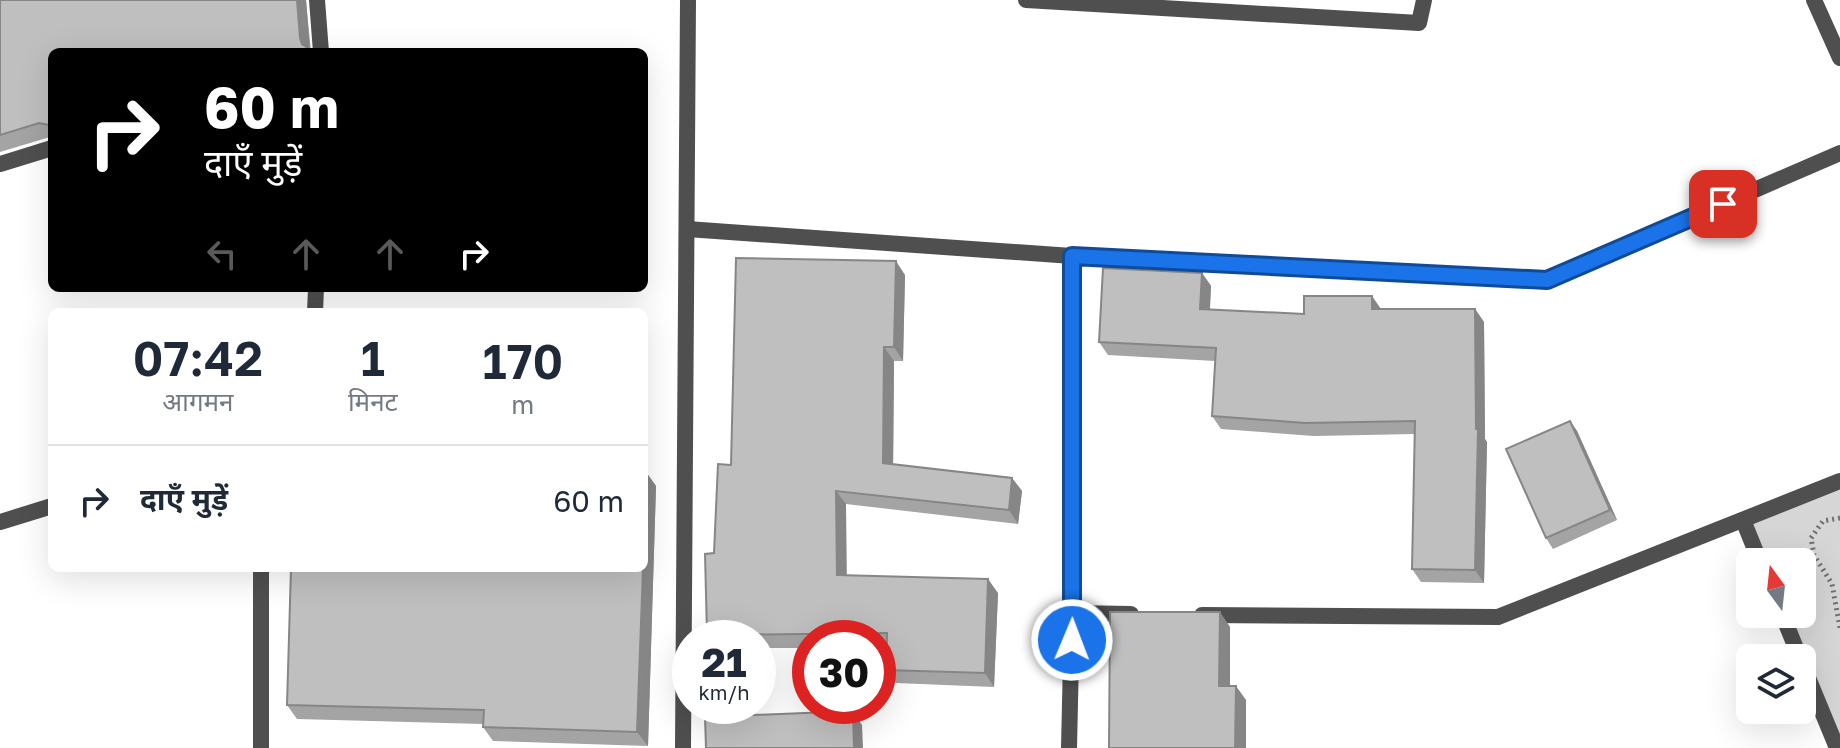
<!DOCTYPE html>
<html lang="hi">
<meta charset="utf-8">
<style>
:root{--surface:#fff;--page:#f6f6f7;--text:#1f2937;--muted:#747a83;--line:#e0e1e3}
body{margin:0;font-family:"Golos Text","Noto Sans Devanagari",sans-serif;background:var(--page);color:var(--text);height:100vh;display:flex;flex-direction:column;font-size:30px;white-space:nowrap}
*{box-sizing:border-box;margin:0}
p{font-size:26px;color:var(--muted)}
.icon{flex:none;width:44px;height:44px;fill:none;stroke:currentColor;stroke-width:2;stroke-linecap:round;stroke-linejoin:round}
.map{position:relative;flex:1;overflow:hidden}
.details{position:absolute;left:48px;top:308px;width:600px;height:264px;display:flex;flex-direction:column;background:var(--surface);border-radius:12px;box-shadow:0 8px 32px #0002}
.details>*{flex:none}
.guide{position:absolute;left:48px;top:48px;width:600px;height:244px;border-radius:12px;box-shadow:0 8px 32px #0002;background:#000;color:#fff;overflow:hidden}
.needle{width:52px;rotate:345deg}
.tools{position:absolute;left:1736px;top:548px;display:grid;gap:16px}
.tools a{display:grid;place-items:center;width:80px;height:80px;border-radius:12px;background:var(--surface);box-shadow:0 8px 32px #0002;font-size:40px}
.speed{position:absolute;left:672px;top:620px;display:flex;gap:16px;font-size:40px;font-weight:700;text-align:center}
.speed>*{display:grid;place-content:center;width:104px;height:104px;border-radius:50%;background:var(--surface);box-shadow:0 8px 32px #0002;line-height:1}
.speed small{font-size:20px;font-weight:400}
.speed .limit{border:12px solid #d22;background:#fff;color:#111}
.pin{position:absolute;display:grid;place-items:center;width:68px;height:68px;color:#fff;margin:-34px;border-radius:16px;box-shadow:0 4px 12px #0006}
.me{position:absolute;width:88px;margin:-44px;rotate:1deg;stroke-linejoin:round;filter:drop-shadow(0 0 6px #0008)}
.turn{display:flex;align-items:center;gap:28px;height:168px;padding:0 24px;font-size:36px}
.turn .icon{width:104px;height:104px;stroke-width:2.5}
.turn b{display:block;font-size:56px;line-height:68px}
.lanes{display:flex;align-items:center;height:76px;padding:0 24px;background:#0003;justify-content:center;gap:40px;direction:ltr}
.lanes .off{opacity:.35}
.eta{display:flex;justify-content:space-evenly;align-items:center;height:136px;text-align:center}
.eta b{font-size:48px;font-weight:600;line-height:56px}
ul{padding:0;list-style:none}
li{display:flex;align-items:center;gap:24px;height:112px;padding:0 24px;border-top:2px solid var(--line)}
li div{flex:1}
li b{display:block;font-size:30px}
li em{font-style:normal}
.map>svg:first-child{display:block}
.green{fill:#d6d6d6}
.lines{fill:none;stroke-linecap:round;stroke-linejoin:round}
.path{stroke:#717171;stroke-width:5;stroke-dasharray:2 4;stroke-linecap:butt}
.minor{stroke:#4f4f4f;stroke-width:16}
.wall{fill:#a4a4a4}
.shaded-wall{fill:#868686}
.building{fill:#bfbfbf;stroke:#868686;stroke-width:2}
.route-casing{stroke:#114b97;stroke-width:20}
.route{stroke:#1a73e8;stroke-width:14}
</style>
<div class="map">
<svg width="1840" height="748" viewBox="0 0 1840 748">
<rect width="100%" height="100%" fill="#fff"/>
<polygon class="green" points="1840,481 1840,748 1782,614 1802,614 1802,562 1760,562 1743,520"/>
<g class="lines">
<polyline class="path" points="1840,518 1823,521 1811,538 1814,555 1832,584 1840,628"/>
<g class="minor">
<polyline points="317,0 321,52"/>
<polyline points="1026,0 1419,23 1424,0"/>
<polyline points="1814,0 1840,58"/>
<polyline points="0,164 52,148"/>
<polyline points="687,229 1072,256 1547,280 1840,153"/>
<polyline points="315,312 316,288"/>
<polyline points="1743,520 1760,562"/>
<polyline points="0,522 52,506"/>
<polyline points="1072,613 1131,614"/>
<polyline points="1782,614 1800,658"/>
<polyline points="1202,615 1498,617 1840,481"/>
<polyline points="1802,663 1837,748"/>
<polyline points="261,748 261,568"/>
<polyline points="683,748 688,0"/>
<polyline points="1069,748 1072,613 1072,256"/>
</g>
</g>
<g class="wall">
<polygon points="0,0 306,0 311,52 52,52 52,138 50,137 0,152"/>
<polygon points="1202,273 1211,286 1210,310 1304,314 1381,309 1475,309 1484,322 1485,439 1487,442 1484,583 1421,582 1412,569 1415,434 1314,436 1221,429 1212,416 1215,361 1108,355 1099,342"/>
<polygon points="905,275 903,361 894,361 893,464 1012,478 1022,491 1018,524 846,504 846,575 998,593 994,687 896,683 886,670 887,647 878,647 878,638 810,638 810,648 758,648 758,638 708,638 707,635 714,553 731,465"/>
<polygon points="1570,421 1577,431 1617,520 1553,549 1546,538"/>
<polygon points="646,472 656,486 648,746 493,741 483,727 483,724 297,719 287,705 644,568"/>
</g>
<g class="shaded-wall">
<polygon points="297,0 306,0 310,51 302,44 300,38"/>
<polygon points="896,261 905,275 903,361 894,347"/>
<polygon points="1202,273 1211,286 1209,322 1200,309"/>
<polygon points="1372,296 1381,309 1381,322 1372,309"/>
<polygon points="1475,309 1484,322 1485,439 1487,442 1484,583 1475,570"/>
<polygon points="884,347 894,361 893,477 883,463"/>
<polygon points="1570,421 1577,431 1617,520 1610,510"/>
<polygon points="646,472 656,486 648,746 637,732 643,568 644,568"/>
<polygon points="1012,478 1022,491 1018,524 1009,510"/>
<polygon points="836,491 846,504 847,588 837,575"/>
<polygon points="988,579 998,593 994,687 985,673"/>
<polygon points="1220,612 1230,627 1230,700 1219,686"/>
<polygon points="1236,686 1246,700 1246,748 1235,748"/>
<polygon points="853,711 862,725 863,748 854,748"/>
</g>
<g class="building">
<polygon points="0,0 297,0 300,38 302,44 308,48 295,52 52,52 52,130 49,125 39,123 0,135"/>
<polygon points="736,258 896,261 894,347 884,347 883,463 1012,478 1009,510 836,491 837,575 988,579 985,673 886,670 887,633 707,635 705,554 714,553 718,464 731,465"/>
<polygon points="1103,268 1202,273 1200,309 1304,314 1304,296 1372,296 1372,309 1475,309 1476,429 1478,429 1475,570 1412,569 1415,421 1305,423 1212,416 1216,348 1099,342"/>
<polygon points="1570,421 1610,510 1546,538 1506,449"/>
<polygon points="644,472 646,472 644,523"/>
<polygon points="291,568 643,568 637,732 483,727 484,710 287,705"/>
<polygon points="1110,612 1220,612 1219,686 1236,686 1235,748 1109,748"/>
<polygon points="853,711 854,748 706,748 705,717"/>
</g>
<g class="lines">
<defs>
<polyline id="route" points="1072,640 1072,256 1547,280 1723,204"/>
</defs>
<use href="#route" class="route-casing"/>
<use href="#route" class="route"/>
</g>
</svg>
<div class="tools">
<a><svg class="needle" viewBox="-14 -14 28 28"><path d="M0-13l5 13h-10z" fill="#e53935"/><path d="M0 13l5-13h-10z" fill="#747a83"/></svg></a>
<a><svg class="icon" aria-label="layers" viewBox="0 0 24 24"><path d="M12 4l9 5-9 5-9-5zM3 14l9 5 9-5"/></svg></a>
</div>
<div class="speed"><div>21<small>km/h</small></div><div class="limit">30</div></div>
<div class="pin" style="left:1723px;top:204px;background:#d93025"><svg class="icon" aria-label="arrive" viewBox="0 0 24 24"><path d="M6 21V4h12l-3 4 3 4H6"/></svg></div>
<svg class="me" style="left:1072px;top:640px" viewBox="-20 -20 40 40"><circle r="17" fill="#1a73e8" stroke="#fff" stroke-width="3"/><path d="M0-11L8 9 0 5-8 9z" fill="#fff"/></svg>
<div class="guide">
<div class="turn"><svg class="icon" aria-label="right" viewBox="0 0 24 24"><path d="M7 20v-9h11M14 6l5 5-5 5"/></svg><div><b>60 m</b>दाएँ मुड़ें</div></div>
<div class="lanes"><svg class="icon off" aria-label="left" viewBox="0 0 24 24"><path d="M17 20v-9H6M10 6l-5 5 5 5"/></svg><svg class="icon off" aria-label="ahead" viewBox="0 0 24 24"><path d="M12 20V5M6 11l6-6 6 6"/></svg><svg class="icon off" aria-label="ahead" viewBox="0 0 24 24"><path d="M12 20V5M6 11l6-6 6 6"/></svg><svg class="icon" aria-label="right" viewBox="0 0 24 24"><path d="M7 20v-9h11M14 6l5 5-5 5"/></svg></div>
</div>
<section class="details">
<div class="eta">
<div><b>07:42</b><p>आगमन</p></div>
<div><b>1</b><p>मिनट</p></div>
<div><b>170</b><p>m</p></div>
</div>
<ul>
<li><svg class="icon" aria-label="right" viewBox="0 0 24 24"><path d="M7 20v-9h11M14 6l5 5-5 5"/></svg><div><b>दाएँ मुड़ें</b></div><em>60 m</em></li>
</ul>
</section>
</div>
